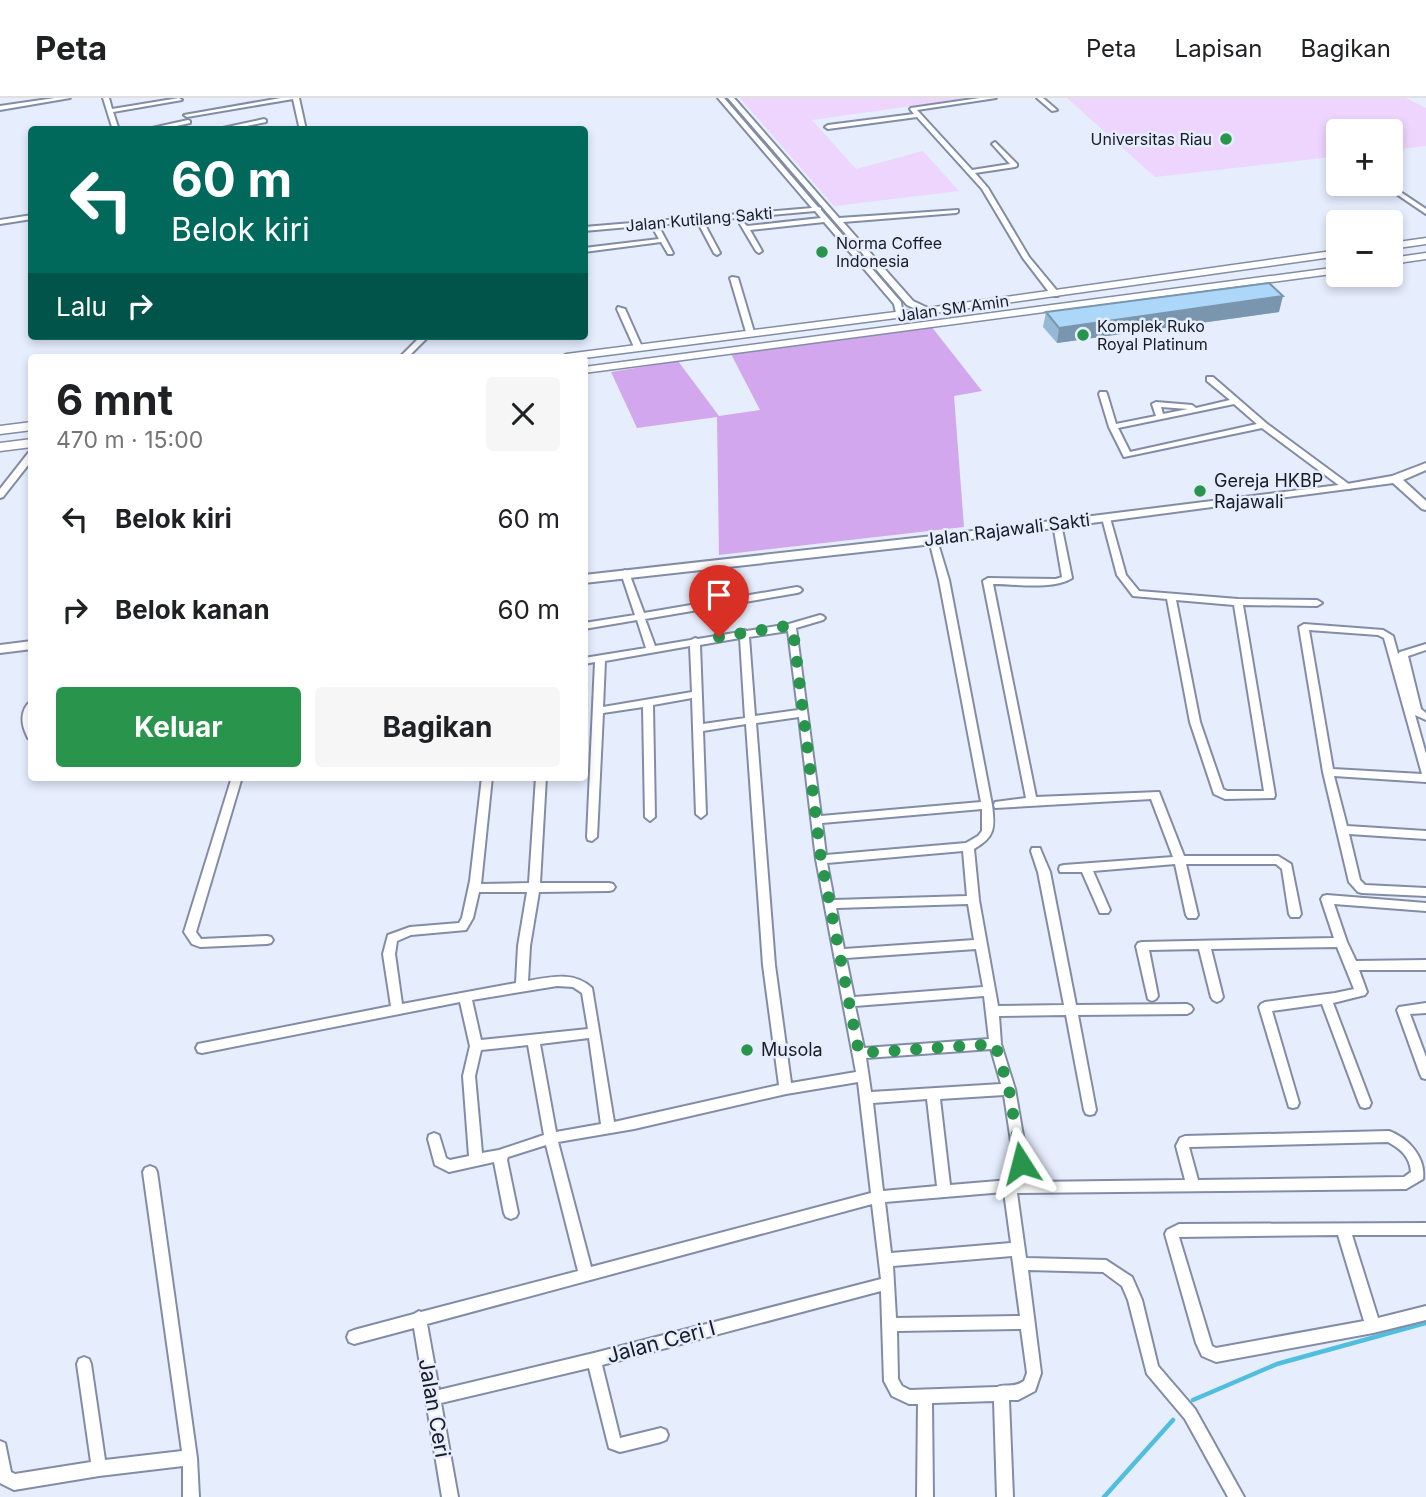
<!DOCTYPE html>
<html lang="id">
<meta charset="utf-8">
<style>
:root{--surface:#fff;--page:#f6f6f6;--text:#202124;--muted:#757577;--line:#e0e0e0;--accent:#29944c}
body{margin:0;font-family:Inter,sans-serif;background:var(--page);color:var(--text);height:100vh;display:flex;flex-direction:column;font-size:26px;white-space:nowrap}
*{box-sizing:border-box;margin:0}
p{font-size:23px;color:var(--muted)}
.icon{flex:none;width:38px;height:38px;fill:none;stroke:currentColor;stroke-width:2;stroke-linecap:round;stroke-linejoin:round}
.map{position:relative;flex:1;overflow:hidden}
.drawer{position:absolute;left:28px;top:256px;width:560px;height:427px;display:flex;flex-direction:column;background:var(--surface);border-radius:7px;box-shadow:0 4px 10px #0003}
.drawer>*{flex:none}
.top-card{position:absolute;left:28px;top:28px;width:560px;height:214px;border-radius:7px;box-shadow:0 4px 10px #0003;background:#00695c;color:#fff;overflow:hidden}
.buttons{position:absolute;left:1326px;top:21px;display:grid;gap:14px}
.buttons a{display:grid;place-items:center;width:77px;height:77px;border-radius:7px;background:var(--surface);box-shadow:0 4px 10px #0003;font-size:35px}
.pin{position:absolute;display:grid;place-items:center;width:60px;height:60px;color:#fff;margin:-72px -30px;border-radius:50% 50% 50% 0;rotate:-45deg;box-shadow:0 0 7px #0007}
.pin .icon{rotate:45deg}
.me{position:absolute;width:77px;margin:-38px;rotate:351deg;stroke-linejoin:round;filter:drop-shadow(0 0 5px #0008)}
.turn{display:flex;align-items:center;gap:24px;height:147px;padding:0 28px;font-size:32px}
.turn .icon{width:91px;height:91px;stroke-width:2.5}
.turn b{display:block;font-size:49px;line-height:60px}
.then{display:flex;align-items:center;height:66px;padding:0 28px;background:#0003;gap:14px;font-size:26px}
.round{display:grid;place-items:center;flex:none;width:74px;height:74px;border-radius:7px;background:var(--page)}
.head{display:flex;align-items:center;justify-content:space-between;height:119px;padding:0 28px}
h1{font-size:42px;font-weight:700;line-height:52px}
.primary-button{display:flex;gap:14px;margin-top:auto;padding:14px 28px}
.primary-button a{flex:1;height:80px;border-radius:7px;background:var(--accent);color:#fff;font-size:28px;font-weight:700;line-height:80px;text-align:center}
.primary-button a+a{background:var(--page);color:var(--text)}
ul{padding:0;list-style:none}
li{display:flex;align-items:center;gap:21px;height:91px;padding:0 28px}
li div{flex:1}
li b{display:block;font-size:26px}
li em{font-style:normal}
header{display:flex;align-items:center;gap:42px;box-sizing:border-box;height:98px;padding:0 35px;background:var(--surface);border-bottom:2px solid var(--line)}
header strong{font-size:33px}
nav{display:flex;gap:38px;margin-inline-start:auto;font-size:24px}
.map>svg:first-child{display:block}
.green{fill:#edd5fe}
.forest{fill:#d2a7ed}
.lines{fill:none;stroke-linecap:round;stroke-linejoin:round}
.stream{stroke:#52bedd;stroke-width:4.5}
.street-casing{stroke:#828da5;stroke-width:4}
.secondary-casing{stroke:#828da5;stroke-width:4}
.primary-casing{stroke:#828da5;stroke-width:3}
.street{fill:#fff;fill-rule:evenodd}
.secondary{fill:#fff;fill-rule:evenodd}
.primary{fill:#fff;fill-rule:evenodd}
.wall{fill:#95b9d5}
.shaded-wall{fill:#7996ae}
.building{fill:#add7f8;stroke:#7996ae;stroke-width:2}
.route{stroke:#29944c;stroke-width:12;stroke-dasharray:0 21.6}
.poi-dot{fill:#29944c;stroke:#e6edfd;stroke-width:2.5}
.labels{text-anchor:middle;stroke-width:5;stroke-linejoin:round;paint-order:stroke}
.far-poi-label{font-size:16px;fill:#171c25;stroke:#e6edfd;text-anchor:start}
.far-street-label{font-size:16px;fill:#171c25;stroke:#e6edfd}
.poi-label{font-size:18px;fill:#171c25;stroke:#e6edfd;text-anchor:start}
.street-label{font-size:18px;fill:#171c25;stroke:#e6edfd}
.near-street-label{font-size:21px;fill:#171c25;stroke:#e6edfd}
</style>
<header>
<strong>Peta</strong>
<nav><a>Peta</a><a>Lapisan</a><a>Bagikan</a></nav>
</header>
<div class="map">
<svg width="1426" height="1399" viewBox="0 0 1426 1399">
<rect width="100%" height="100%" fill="#e6edfd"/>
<g class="green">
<polygon points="740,0 968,0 812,22 856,71 923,53 959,93 834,108"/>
<polygon points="1067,0 1406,0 1426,10 1426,48 1391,52 1391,33 1339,33 1339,58 1155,79"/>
</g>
<polygon class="forest" points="931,228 982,293 954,298 964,429 719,457 717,319 637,330 611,274 678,263 719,318 760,312 731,256"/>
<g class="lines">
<g class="stream">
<polyline points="1193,1302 1277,1266 1426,1225"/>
<polyline points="1104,1399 1173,1322"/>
</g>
<defs>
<g id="street">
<polygon points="55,0 70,0 0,12 0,8"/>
<polygon points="103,0 109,0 112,11 179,0 182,2 113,14 119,32 113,32"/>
<polygon points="281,0 299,0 306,32 300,32 293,1 187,19 184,17"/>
<polygon points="718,0 724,0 818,109 821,110 821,112 901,204 903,219 897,219 894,206 824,124 750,132 762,153 759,155 756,153 740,126 743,124 747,128 821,120 815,113 703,123 720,155 717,157 714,155 697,123 658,127 673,155 672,156 668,156 661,144 584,154 584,150 659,141 651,127 584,133 584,129 812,110"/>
<polygon points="728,0 734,0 839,120 958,112 958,114 956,115 843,124 913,203 930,211 930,215 924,215 907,207"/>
<polygon points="980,0 996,0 917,12 972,72 1010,66 993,47 992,46 995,44 1017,66 1017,68 1015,69 975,75 988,90 1029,159 1058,194 1058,198 1052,198 1023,160 982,91 917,19 828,31 825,29 828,27 914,16 910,11 911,10"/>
<polygon points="1037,0 1043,0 1057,12 1052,13"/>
<polygon points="264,21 266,22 266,24 228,32 218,31"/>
<polygon points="188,22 190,23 190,25 158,32 143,32"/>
<polygon points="1395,93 1399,93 1426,111 1426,116 1395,95"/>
<polygon points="32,117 32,121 0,126 0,122"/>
<polygon points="732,179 738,180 754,234 753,236 746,234 730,180"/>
<polygon points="618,209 625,211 642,249 641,251 634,249 617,211"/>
<polygon points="421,238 429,238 408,259 400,259"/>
<path d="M1207,279H1213L1266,325L1350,387V391H1344L1262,330L1124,359L1109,329L1099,296L1100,294H1106L1107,296L1116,326L1156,318L1152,306L1156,304L1192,307L1196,310L1230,302L1207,283ZM1234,306L1257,326L1130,354L1118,330ZM1161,309L1188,311L1163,316Z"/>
<polygon points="29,354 32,354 32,362 3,399 0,400 0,391"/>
<path d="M1106,417L1110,420L1126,477L1139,493L1238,501L1317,502L1322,505L1317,508L1243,507L1275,697L1274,700L1225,701L1214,696L1190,624L1167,501L1133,498L1117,477L1102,420ZM1176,502L1234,507L1264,693H1227L1223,691L1200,624Z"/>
<path d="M1057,423L1061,426L1072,480C1054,492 1015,486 993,486L1036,699L1159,694L1184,758H1278L1291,766L1301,816L1299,819H1291L1289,816L1282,771L1276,766H1186L1198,817L1196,820H1188L1186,817L1175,766L1093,773L1110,812L1108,815H1100L1082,774H1060L1059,771L1060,768L1064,767L1173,759L1151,701L995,710L994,707L995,704L1026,700L983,483L988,480L1056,481L1062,479L1053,426Z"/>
<path d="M933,439L937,442L949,482L992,707C995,730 995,739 974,751L979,802L998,908L1064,907L1038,774L1031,753L1032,750H1040L1041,753L1050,774L1076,907L1187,906L1191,908L1193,911L1191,914L1187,916L1078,917L1096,1012L1094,1016L1090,1017L1086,1016L1084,1012L1066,917L999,918L1001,946L1015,991L1031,1084L1185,1082L1176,1048L1180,1040L1185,1038L1389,1033C1408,1040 1426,1059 1423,1081L1406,1091L1017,1095L1026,1160L1106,1162L1132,1179L1142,1202L1158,1268L1195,1311L1244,1399H1228L1185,1321L1147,1276L1128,1202L1122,1188L1103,1174L1028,1172L1041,1275L1035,1293L1018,1302H1009L1013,1399H997L994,1303L932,1305L933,1399H917L918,1306H909L892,1298L884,1283L881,1193L602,1267L620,1340L661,1330L666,1332L668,1337L666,1342L661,1344L620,1354L609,1350L589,1270L441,1305L458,1399H442L414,1230L354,1246L349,1244L347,1239L349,1234L354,1232L414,1216L419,1213L421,1214L578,1173L546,1047L508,1059L507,1062L518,1115L516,1119L511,1121L506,1119L504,1115L494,1064L449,1074L435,1067L428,1041L429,1037L434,1035L439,1037L446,1060L450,1062L469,1058L463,978L470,948L460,904L202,955L198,954L196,950L198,946L391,908L383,856L388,837L410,829L459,825L462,820L470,783L482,679H492L481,786L529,785L536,679H546L540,785H609L613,786L615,789L613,792L609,793L539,794L530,848L528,883C550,879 574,873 592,890L614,1024L779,987L763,867L746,626L703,633L706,716L701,720L696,716L692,600L653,607L655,719L650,723L645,719L643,609L603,615L597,739L592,743L588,742L587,739L595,564L584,566V560L646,550L637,522L584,531V525L635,517L621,475L625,472L629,475L644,515L797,489L800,490L802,492L800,494L797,495L645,521L655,548L691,542L695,540L698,541L740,534L744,532L747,533L789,526L820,517L823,518L825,520L823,522L796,530L821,718L981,704L939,482L929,442ZM788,533L798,612L755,618L749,539ZM740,540L745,620L703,626L700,547ZM690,548L692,594L603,609L605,563ZM799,619L816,761L856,974L791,985L775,867L756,625ZM982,711V733L978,738L966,745L826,757L822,725ZM963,753L967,798L834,802L827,765ZM479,794H527L518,848L516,885L402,906L395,856L397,843L411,837L466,832L473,820ZM968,806L974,842L844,851L836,810ZM976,851L983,889L854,899L846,860ZM557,888L573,889L582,895L588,931L481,942L472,902ZM984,898L989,941L864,950L855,908ZM589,940L601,1026L556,1034L540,946ZM528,947L544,1037L499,1052L482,1055L475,978L481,952ZM991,951L1001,986L871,994L866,960ZM858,984L871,1095L591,1169L558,1044L634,1031L786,996ZM1004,997L1017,1083L1010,1082L950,1087L940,1001ZM927,1001L937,1088L883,1093L873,1005ZM1388,1044C1401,1051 1410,1059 1411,1074L1404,1079L1198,1082L1189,1049ZM1004,1094L1011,1145L891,1155L885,1104ZM872,1106L881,1181L594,1255L439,1292L427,1226ZM1012,1158L1020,1218L896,1220L893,1168ZM1021,1231L1027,1275L1024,1283C1012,1291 1006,1285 997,1289L910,1292L902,1288L898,1281L897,1233Z"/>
<path d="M1304,526L1383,532L1393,538L1400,563L1398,556L1400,554L1426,546V552L1408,558L1421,611L1426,615V622L1415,617L1426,656V684L1334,678L1347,728L1426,733V741L1349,736L1360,782L1365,787L1426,790V798L1362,795L1358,794L1349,784L1323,674L1299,529ZM1309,532L1378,537L1384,540L1422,676L1333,671Z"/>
<path d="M32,602V641L28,640C21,627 19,612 32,602Z"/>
<polygon points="232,679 242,679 196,834 201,841 267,838 271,839 273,842 271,845 267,846 200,849 192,846 184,834"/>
<polygon points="1327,797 1426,805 1426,813 1334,806 1347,844 1356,863 1426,862 1426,872 1359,872 1367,894 1365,897 1333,905 1371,1005 1369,1009 1365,1010 1361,1009 1359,1005 1322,906 1272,913 1299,1005 1297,1009 1293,1010 1289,1009 1259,909 1261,906 1265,904 1335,895 1354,891 1337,849 1211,851 1223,899 1221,902 1217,904 1213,902 1211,899 1199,851 1149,852 1158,898 1156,901 1152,903 1148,901 1136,848 1138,845 1142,844 1334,840 1321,801 1323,798"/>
<polygon points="1426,905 1426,915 1410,916 1426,959 1426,981 1422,980 1420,976 1397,912 1399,909"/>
<polygon points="150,1068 155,1070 157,1074 197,1360 199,1399 183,1399 183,1368 99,1378 14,1392 0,1385 0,1343 5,1345 11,1374 15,1376 91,1364 77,1266 79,1261 84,1259 89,1261 91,1266 105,1362 182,1353 143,1074 145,1070"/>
<path d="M1426,1125V1137H1352L1378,1220L1426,1208V1222L1373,1235L1216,1264L1202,1258L1196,1245L1165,1136L1167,1132L1179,1126ZM1338,1137L1364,1223L1216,1250L1212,1248L1179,1139Z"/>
</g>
<g id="secondary">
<polygon points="1426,365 1426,372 1403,382 1426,403 1426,412 1422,411 1393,385 933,446 584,485 584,477 933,438 1347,386 1392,378"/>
<polygon points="32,543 32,551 0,555 0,547"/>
</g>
<g id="primary">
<polygon points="1426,140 1426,146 1391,151 1391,145"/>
<polygon points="1339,152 1339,158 927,216 584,260 560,259 566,256 927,210"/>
<polygon points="1426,155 1426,161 1391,166 1391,160"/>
<polygon points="1339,169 1339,175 584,275 584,269"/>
<polygon points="32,324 32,332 0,336 0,328"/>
<polygon points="32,341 32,349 0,353 0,345"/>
</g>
</defs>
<use href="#street" class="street-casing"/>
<use href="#secondary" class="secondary-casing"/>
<use href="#primary" class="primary-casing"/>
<use href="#street" class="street"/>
<use href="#secondary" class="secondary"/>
<use href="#primary" class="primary"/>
</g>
<polygon class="wall" points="1046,214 1279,214 1057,245 1043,229"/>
<polygon class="shaded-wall" points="1283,198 1279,214 1057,245 1059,230"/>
<polygon class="building" points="1269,185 1283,198 1059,230 1046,214"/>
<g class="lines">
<polyline class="route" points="719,539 786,528 793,532 821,761 859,955 995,946 1009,991 1021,1065"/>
</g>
<g class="poi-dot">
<circle cx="1226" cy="41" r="7"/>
<circle cx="822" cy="154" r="7"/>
<circle cx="1083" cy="237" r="7"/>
<circle cx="1200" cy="393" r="7"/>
<circle cx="747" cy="952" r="7"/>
</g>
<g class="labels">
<g class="far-poi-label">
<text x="1212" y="47" text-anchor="end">Universitas Riau</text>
<text x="836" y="151">Norma Coffee<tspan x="836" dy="18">Indonesia</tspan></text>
<text x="1097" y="234">Komplek Ruko<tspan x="1097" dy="18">Royal Platinum</tspan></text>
</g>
<g class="far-street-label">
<text transform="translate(699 121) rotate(-5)" y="6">Jalan Kutilang Sakti</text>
<text transform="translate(953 210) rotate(-8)" y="6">Jalan SM Amin</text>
</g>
<g class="poi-label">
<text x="1214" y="389">Gereja HKBP<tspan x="1214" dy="21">Rajawali</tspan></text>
<text x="761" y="958">Musola</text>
</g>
<g class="street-label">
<text transform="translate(1007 432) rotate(-7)" y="6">Jalan Rajawali Sakti</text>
</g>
<g class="near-street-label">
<text transform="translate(661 1244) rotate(-15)" y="7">Jalan Ceri I</text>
<text transform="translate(434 1310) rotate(80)" y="7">Jalan Ceri</text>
</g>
</g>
</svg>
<div class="buttons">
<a>+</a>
<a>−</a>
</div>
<div class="pin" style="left:719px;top:539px;background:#d93025"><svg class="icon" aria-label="arrive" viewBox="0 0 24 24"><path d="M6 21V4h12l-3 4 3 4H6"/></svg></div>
<svg class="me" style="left:1021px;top:1065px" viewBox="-20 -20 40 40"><path d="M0-17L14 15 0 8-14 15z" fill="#29944c" stroke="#fff" stroke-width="4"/></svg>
<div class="top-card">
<div class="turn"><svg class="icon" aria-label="left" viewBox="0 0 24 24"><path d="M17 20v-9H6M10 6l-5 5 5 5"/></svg><div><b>60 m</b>Belok kiri</div></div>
<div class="then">Lalu<svg class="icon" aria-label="right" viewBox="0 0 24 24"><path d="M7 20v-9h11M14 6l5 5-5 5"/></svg></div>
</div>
<section class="drawer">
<div class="head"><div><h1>6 mnt</h1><p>470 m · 15:00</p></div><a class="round"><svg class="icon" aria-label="close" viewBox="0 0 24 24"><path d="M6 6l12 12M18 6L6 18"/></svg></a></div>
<ul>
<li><svg class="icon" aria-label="left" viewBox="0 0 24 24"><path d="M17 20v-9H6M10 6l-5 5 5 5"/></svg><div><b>Belok kiri</b></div><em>60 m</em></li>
<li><svg class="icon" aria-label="right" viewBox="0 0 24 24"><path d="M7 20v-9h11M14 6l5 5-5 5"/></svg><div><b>Belok kanan</b></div><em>60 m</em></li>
</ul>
<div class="primary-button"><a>Keluar</a><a>Bagikan</a></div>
</section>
</div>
